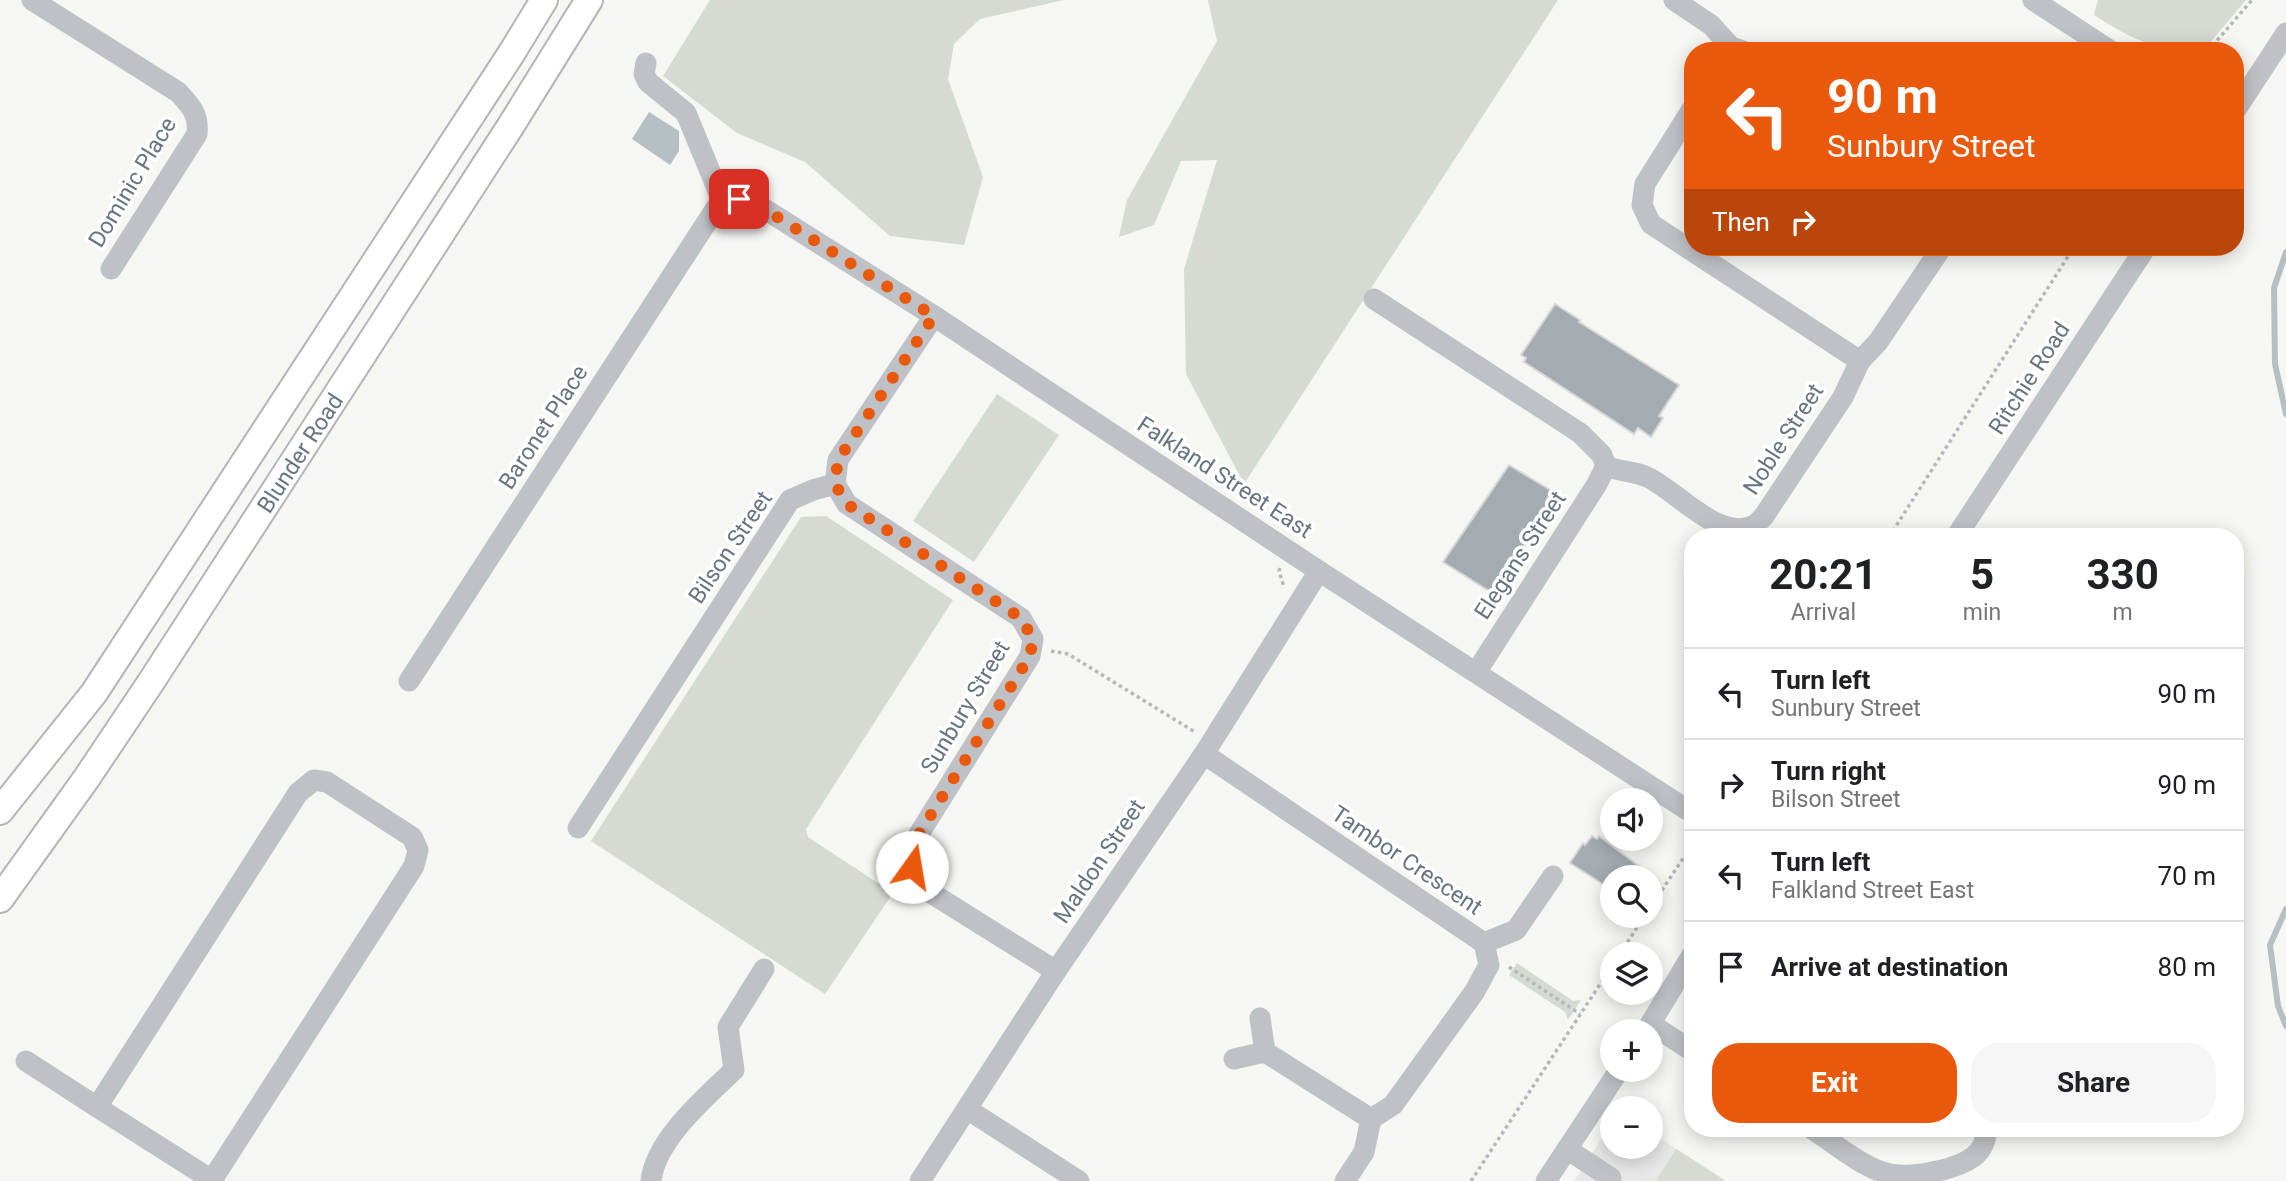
<!DOCTYPE html>
<meta charset="utf-8">
<style>
:root{--surface:#fff;--page:#f6f6f6;--text:#202124;--muted:#757577;--line:#e0e0e0;--accent:#ea580c}
body{margin:0;font-family:Roboto,sans-serif;background:var(--page);color:var(--text);height:100vh;display:flex;flex-direction:column;font-size:26px;white-space:nowrap}
*{box-sizing:border-box;margin:0}
p{font-size:23px;color:var(--muted)}
.icon{flex:none;width:38px;height:38px;fill:none;stroke:currentColor;stroke-width:2;stroke-linecap:round;stroke-linejoin:round}
.map{position:relative;flex:1;overflow:hidden}
.sheet{position:absolute;left:1684px;top:528px;width:560px;height:609px;display:flex;flex-direction:column;background:var(--surface);border-radius:28px;box-shadow:0 4px 18px #0003}
.sheet>*{flex:none}
.guide{position:absolute;left:1684px;top:42px;width:560px;height:214px;border-radius:28px;box-shadow:0 4px 18px #0003;background:#ea580c;color:#fff;overflow:hidden}
.controls{position:absolute;left:1600px;top:788px;display:grid;gap:14px}
.controls a{display:grid;place-items:center;width:63px;height:63px;border-radius:50%;background:var(--surface);box-shadow:0 4px 18px #0003;font-size:35px}
.pin{position:absolute;display:grid;place-items:center;width:60px;height:60px;color:#fff;margin:-30px;border-radius:14px;box-shadow:0 4px 10px #0006}
.me{position:absolute;width:77px;margin:-38px;rotate:13deg;stroke-linejoin:round;filter:drop-shadow(0 0 5px #0008)}
.turn{display:flex;align-items:center;gap:24px;height:147px;padding:0 28px;font-size:32px}
.turn .icon{width:91px;height:91px;stroke-width:2.5}
.turn b{display:block;font-size:49px;line-height:60px}
.then{display:flex;align-items:center;height:66px;padding:0 28px;background:#0003;gap:14px;font-size:26px}
.eta{display:flex;justify-content:space-evenly;align-items:center;height:119px;text-align:center}
.eta b{font-size:42px;font-weight:700;line-height:49px}
.button{display:flex;gap:14px;margin-top:auto;padding:14px 28px}
.button a{flex:1;height:80px;border-radius:28px;background:var(--accent);color:#fff;font-size:28px;font-weight:700;line-height:80px;text-align:center}
.button a+a{background:var(--page);color:var(--text)}
ul{padding:0;list-style:none}
li{display:flex;align-items:center;gap:21px;height:91px;padding:0 28px;border-top:2px solid var(--line)}
li div{flex:1}
li b{display:block;font-size:26px}
li em{font-style:normal}
.map>svg:first-child{display:block}
.built{fill:#e7e8e7}
.green{fill:#d5dad3}
.water{fill:#b6c0c4}
.lines{fill:none;stroke-linecap:round;stroke-linejoin:round}
.stream{stroke:#b6c0c4;stroke-width:6}
.building{fill:#a4abb1;stroke:#d7d7d6;stroke-width:2}
.major-casing{stroke:#b2b5b9;stroke-width:30}
.path{stroke:#b6b9bc;stroke-width:3.5;stroke-dasharray:3.5 3.5;stroke-linecap:butt}
.minor{stroke:#bec1c5;stroke-width:21}
.major{stroke:#fff;stroke-width:26}
.route{stroke:#ea580c;stroke-width:12;stroke-dasharray:0 21.6}
.labels{text-anchor:middle;stroke-width:7;stroke-linejoin:round;paint-order:stroke}
.street-label{font-size:23px;fill:#687581;stroke:#fff}
</style>
<div class="map">
<svg width="2286" height="1181" viewBox="0 0 2286 1181">
<rect width="100%" height="100%" fill="#f6f6f3"/>
<polygon class="built" points="1612,1123 1612,1146 1650,1146 1650,1132 1726,1181 1574,1181"/>
<g class="green">
<polygon points="710,0 1064,0 980,19 954,44 948,79 983,177 964,245 890,236 805,162 737,133 663,76"/>
<polygon points="1208,0 1558,0 1244,484 1186,374 1184,269 1217,160 1181,161 1154,225 1119,237 1127,200 1217,41"/>
<path d="M2098,0H2246L2203,51C2156,51 2133,40 2094,15Z"/>
<polygon points="997,394 1059,435 974,562 913,521"/>
<polygon points="826,516 953,600 806,829 808,837 893,893 825,994 591,841 801,517"/>
<polygon points="1517,963 1573,1001 1581,1000 1568,1020 1565,1012 1509,975"/>
<polygon points="1676,1149 1726,1181 1658,1181 1657,1179"/>
</g>
<polygon class="water" points="649,112 679,131 679,151 670,165 632,139"/>
<g class="lines">
<g class="stream">
<polyline points="2286,252 2274,288 2275,364 2286,414"/>
<polyline points="2286,909 2270,945 2278,1006 2286,1026"/>
</g>
</g>
<g class="building">
<polygon points="1555,304 1580,320 1579,322 1679,385 1659,416 1663,418 1651,437 1638,428 1634,434 1524,362 1526,358 1521,355"/>
<polygon points="1509,465 1552,491 1547,499 1552,502 1494,594 1443,562"/>
<polygon points="1592,836 1597,839 1599,836 1640,867 1634,877 1612,877 1612,890 1570,863 1583,843 1585,845"/>
</g>
<g class="lines">
<defs>
<g id="major">
<polyline points="0,811 94,693 511,54 544,0"/>
<polyline points="0,899 86,779 151,682 510,127 589,0"/>
</g>
</defs>
<use href="#major" class="major-casing"/>
<g class="path">
<polyline points="2208,51 2252,0"/>
<polyline points="1889,537 2074,247"/>
<polyline points="1280,568 1279,571 1284,587"/>
<polyline points="1051,651 1068,654 1195,732"/>
<polyline points="1650,908 1692,845"/>
<polyline points="1620,954 1645,915"/>
<polyline points="1509,967 1580,1014"/>
<polyline points="1471,1181 1612,966"/>
</g>
<g class="minor">
<path d="M32,0L178,92C191,106 199,114 197,134L111,269"/>
<polyline points="1674,0 1711,25 1731,47 1743,51"/>
<polyline points="2033,0 2111,51"/>
<polyline points="646,63 644,74 648,82 686,113 723,203"/>
<polyline points="1692,109 1645,184 1642,205 1651,224 1860,361"/>
<polyline points="2235,111 2286,33"/>
<polyline points="1374,299 1580,433 1602,455 1606,466"/>
<path d="M1606,466C1619,472 1635,471 1647,477C1676,490 1718,541 1752,526C1756,525 1761,519 1764,516L1843,397L1860,361L1878,342L1942,247"/>
<path d="M835,484L847,504L1021,618L1033,639L1030,656L919,834C906,860 910,873 931,893L1056,971"/>
<polyline points="1956,537 2146,247"/>
<polyline points="1477,671 1597,484 1606,466"/>
<path d="M409,681L716,208C729,199 740,199 755,203L934,316L1319,571L1692,813"/>
<polyline points="1204,754 1484,943 1489,965 1475,991 1393,1105 1371,1119 1364,1152 1345,1181"/>
<polyline points="578,828 790,500 813,490 835,484 838,460 934,316"/>
<polyline points="1484,943 1516,930 1553,876"/>
<polyline points="1260,1018 1265,1052 1371,1119"/>
<polyline points="1651,1024 1692,1051"/>
<polyline points="1646,1031 1692,955"/>
<polyline points="1234,1059 1265,1052"/>
<polyline points="26,1061 97,1107"/>
<polyline points="967,1109 1079,1181"/>
<path d="M1812,1129C1834,1143 1857,1163 1882,1172C1904,1180 1954,1171 1973,1157C1982,1151 1986,1139 1987,1129"/>
<polyline points="1567,1149 1611,1178 1609,1181"/>
<polyline points="212,1181 212,1180 414,866 418,850 412,837 327,782 314,780 298,793 97,1107 212,1180"/>
<path d="M651,1181C655,1140 706,1097 734,1070L728,1027L764,969"/>
<polyline points="920,1181 1056,971 1204,754 1319,571"/>
<polyline points="1546,1181 1620,1069"/>
</g>
<use href="#major" class="major"/>
</g>
<g class="lines">
<polyline class="route" points="739,199 755,203 934,316 838,460 835,484 847,504 1021,618 1033,639 1030,656 919,834 911,851 912,867"/>
</g>
<g class="labels">
<g class="street-label">
<text transform="translate(132 182) rotate(-59)" y="8">Dominic Place</text>
<text transform="translate(2029 378) rotate(-57)" y="8">Ritchie Road</text>
<text transform="translate(543 427) rotate(-57)" y="8">Baronet Place</text>
<text transform="translate(1783 439) rotate(-57)" y="8">Noble Street</text>
<text transform="translate(300 453) rotate(-57)" y="8">Blunder Road</text>
<text transform="translate(1225 477) rotate(33)" y="8">Falkland Street East</text>
<text transform="translate(730 547) rotate(-56)" y="8">Bilson Street</text>
<text transform="translate(1520 555) rotate(-57)" y="8">Elegans Street</text>
<text transform="translate(965 707) rotate(-59)" y="8">Sunbury Street</text>
<text transform="translate(1407 860) rotate(34)" y="8">Tambor Crescent</text>
<text transform="translate(1099 861) rotate(-56)" y="8">Maldon Street</text>
</g>
</g>
</svg>
<div class="controls">
<a><svg class="icon" aria-label="sound" viewBox="0 0 24 24"><path d="M4 9h4l5-4v14l-5-4H4zM17 9q2 3 0 6"/></svg></a>
<a><svg class="icon" aria-label="search" viewBox="0 0 24 24"><circle cx="10" cy="10" r="6"/><path d="M15 15l6 6"/></svg></a>
<a><svg class="icon" aria-label="layers" viewBox="0 0 24 24"><path d="M12 4l9 5-9 5-9-5zM3 14l9 5 9-5"/></svg></a>
<a>+</a>
<a>−</a>
</div>
<div class="pin" style="left:739px;top:199px;background:#d93025"><svg class="icon" aria-label="arrive" viewBox="0 0 24 24"><path d="M6 21V4h12l-3 4 3 4H6"/></svg></div>
<svg class="me" style="left:912px;top:867px" viewBox="-20 -20 40 40"><circle r="19" fill="#fff"/><path d="M0-13L10 11 0 6-10 11z" fill="#ea580c"/></svg>
<div class="guide">
<div class="turn"><svg class="icon" aria-label="left" viewBox="0 0 24 24"><path d="M17 20v-9H6M10 6l-5 5 5 5"/></svg><div><b>90 m</b>Sunbury Street</div></div>
<div class="then">Then<svg class="icon" aria-label="right" viewBox="0 0 24 24"><path d="M7 20v-9h11M14 6l5 5-5 5"/></svg></div>
</div>
<section class="sheet">
<div class="eta">
<div><b>20:21</b><p>Arrival</p></div>
<div><b>5</b><p>min</p></div>
<div><b>330</b><p>m</p></div>
</div>
<ul>
<li><svg class="icon" aria-label="left" viewBox="0 0 24 24"><path d="M17 20v-9H6M10 6l-5 5 5 5"/></svg><div><b>Turn left</b><p>Sunbury Street</p></div><em>90 m</em></li>
<li><svg class="icon" aria-label="right" viewBox="0 0 24 24"><path d="M7 20v-9h11M14 6l5 5-5 5"/></svg><div><b>Turn right</b><p>Bilson Street</p></div><em>90 m</em></li>
<li><svg class="icon" aria-label="left" viewBox="0 0 24 24"><path d="M17 20v-9H6M10 6l-5 5 5 5"/></svg><div><b>Turn left</b><p>Falkland Street East</p></div><em>70 m</em></li>
<li><svg class="icon" aria-label="arrive" viewBox="0 0 24 24"><path d="M6 21V4h12l-3 4 3 4H6"/></svg><div><b>Arrive at destination</b></div><em>80 m</em></li>
</ul>
<div class="button"><a>Exit</a><a>Share</a></div>
</section>
</div>
